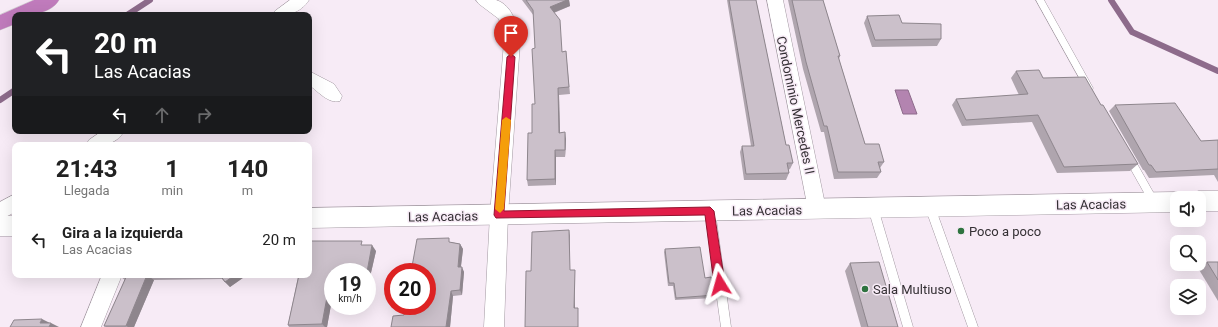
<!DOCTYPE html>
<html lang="es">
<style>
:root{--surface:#fff;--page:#f2f2f2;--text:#222;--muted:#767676}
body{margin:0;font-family:Roboto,sans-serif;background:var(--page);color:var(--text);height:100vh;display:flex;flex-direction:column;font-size:15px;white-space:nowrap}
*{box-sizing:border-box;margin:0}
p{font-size:13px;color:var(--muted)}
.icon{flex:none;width:22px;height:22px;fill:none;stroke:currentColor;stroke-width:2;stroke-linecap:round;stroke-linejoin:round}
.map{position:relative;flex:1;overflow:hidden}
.panel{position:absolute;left:12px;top:142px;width:300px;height:136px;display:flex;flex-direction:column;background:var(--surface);border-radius:8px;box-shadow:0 4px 16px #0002}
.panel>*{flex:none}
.top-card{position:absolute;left:12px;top:12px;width:300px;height:122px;border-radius:8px;box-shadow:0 4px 16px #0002;background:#202124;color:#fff;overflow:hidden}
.tools{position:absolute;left:1170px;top:191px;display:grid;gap:8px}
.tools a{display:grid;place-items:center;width:36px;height:36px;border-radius:8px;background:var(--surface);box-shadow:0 4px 16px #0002;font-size:20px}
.speed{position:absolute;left:324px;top:263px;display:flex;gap:8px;font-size:20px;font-weight:700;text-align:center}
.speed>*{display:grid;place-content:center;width:52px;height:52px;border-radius:50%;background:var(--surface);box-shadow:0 4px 16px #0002;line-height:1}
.speed small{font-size:10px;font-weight:400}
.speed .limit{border:6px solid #d22;background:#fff;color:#111}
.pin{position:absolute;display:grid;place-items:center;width:34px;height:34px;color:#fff;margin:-41px -17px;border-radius:50% 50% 50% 0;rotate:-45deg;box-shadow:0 0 4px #0007}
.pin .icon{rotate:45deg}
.me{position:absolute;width:44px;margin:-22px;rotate:352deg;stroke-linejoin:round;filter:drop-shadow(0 0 3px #0008)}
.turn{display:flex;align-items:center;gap:14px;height:84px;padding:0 16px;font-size:18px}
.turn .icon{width:52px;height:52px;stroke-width:2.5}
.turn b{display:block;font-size:28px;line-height:34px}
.lanes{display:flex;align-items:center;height:38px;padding:0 16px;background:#0003;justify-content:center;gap:20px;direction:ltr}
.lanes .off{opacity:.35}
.eta{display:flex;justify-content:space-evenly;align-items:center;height:68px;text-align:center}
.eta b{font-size:24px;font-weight:700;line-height:28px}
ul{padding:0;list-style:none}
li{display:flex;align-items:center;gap:12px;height:60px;padding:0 16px}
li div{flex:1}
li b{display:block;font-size:15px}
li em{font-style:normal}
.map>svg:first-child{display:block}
.water{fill:#b384b0;stroke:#8d6b8b}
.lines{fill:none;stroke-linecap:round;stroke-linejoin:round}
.stream{stroke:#8d6b8b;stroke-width:6}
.service-casing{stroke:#a298a1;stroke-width:1}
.minor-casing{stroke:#a298a1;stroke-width:1}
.tertiary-casing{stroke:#a298a1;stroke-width:1}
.motorway-casing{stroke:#d2d1d2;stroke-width:1}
.service{fill:#fff;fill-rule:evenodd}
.minor{fill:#fff;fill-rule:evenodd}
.tertiary{fill:#fff;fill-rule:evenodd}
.motorway{fill:#c07bbc;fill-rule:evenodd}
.wall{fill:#afa5ae}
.shaded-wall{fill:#8e868d}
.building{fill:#cbc0ca;stroke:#8e868d}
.route{fill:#e11d48;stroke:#92132f}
.slow{fill:#f59e0b}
.poi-dot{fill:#2e733f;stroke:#f7ebf6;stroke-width:1.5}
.labels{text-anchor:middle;stroke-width:3;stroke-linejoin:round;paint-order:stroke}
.street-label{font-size:13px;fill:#343034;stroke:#f7ebf6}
.poi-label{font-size:13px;fill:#343034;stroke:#f7ebf6;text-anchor:start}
</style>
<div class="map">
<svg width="1218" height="327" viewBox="0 0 1218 327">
<rect width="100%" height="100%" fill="#f7ebf6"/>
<polygon class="water" points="895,90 908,90 917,114 903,114"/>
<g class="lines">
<g class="stream">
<polyline points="1111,0 1132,32 1218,71"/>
<polyline points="127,15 150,0"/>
<polyline points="0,100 15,90"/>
</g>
<defs>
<g id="service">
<polygon points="1036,0 1044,0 1093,88 1092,90 1086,90"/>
<polygon points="1128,152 1131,153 1157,199 1159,202 1157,205 1154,206 1151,205 1125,159 1124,156 1125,153"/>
<polygon points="930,203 933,204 935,207 978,327 968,327 925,207 927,204"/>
<polygon points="873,204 876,205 878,208 913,327 903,327 868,208 870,205"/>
<polygon points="710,207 713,208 715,211 731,327 721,327 705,211 707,208"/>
</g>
<g id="minor">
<path d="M290,0H309C300,14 287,15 272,15L275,11Z"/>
<path d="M476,0C482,0 490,0 496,0C513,5 518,27 520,42L508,215L504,327H484L490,215L504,42L499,19L479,4Z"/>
<polygon points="767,0 783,0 826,209 824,215 817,217 810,215 808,209"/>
<path d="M309,71L334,84L342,96L340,101C328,104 319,92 309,85Z"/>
<path d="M102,131H124C116,146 101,145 86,145L89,140Z"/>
<polygon points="15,194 15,212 0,220 0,202"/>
<polygon points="102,275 122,275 101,327 81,327"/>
</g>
<g id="tertiary">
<polygon points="1199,191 1218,191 1218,211 1199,211 1199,198 1189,198 1191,194"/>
<polygon points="1177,192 1185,195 1186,198 1177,198 1177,212 309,228 309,208"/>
<rect x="0" y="216" width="15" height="20"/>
</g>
<path id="motorway" d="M34,0H59C51,14 30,15 15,15V24L0,30V15Z"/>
</defs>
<use href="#service" class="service-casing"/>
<use href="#minor" class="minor-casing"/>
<use href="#tertiary" class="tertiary-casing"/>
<use href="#motorway" class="motorway-casing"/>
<use href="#service" class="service"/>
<use href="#minor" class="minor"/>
<use href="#tertiary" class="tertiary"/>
<use href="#motorway" class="motorway"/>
</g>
<g class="wall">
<polygon points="522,0 569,0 570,6 554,13 562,52 566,51 570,94 559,95 560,133 566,139 565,157 556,157 556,185 528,186 527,180 535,104 535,48 534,16"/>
<polygon points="727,0 756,0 786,145 793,163 790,169 788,170 789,173 786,180 744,180 740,152 742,146 751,146"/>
<polygon points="788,0 823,0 840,56 839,59 865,144 884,162 880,168 881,172 877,178 834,179 824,132 821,132 803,69"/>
<polygon points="867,16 902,23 941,39 937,46 872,47 864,23"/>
<polygon points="1016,71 1043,78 1101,105 1138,164 1130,171 1057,173 1032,122 962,126 952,105 956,99 1019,95 1011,78"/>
<polygon points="1115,105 1201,141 1218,140 1218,182 1214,175 1149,178 1144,170 1143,170 1109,111"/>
<polygon points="451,242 460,244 463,249 461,267 464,272 462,295 453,296 450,327 391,327 404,315"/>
<polygon points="364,245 376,251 370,277 367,278 367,272 333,272 333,294 327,327 289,327 288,325 298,277 273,277 272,275 309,275"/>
<polygon points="665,249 705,278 715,295 714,298 675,300 673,286 668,286 664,252"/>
<polygon points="1207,262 1218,262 1218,301 1198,268"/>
<polygon points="850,263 898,327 861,327 845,271"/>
<polygon points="118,275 247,275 230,287 222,279 154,280 134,327 106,327 104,326 125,280"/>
</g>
<g class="shaded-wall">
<polygon points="567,0 569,0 570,6 550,14 550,7"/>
<polygon points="558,88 559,95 560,139 559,133"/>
<polygon points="565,132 566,139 565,157"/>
<polygon points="555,150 556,157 556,185 555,179"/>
<polygon points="569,230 570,236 570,276 570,270"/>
<polygon points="460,244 463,249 460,273 458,267"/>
<polygon points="372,245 376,251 370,277 367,272"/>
<polygon points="462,267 464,272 462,295 460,290"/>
<polygon points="575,270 575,313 574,308"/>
<polygon points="147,275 154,280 134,327 128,327 126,326"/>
<polygon points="235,275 247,275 230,287 225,282"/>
<polygon points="330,281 333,285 333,294 327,327 325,327 322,324"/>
<polygon points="451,291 453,296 450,327 446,327"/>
<polygon points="42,319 50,323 51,323 59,327 47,327 40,323"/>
</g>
<g class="building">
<polygon points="526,0 567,0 550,7 560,20 562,52 566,51 569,87 558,88 559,133 565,132 565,150 555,150 555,179 527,180 528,133 532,133 532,104 535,104 532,49 535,48 533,10"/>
<polygon points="729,0 756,0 786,145 789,145 793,163 787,163 789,173 746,174 742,146 754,146"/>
<polygon points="792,0 823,0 840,56 838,56 865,144 879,144 884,162 878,162 881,172 838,172 827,126 824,126 806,62"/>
<polygon points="899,15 902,23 941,24 941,39 875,40 867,16"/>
<polygon points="1039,70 1043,78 1085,77 1101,105 1103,105 1138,164 1064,167 1038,115 966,120 956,99 1028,94 1016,71"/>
<polygon points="1175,103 1201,141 1218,140 1218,169 1156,172 1151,165 1149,165 1115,105"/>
<polygon points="569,230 570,270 575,270 574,308 578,308 578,327 525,327 526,271 531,271 532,232"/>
<polygon points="449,238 449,242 460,244 458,267 462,267 460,290 451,291 446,327 391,327 393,316 404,315 406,306 427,306 427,272 411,272 417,239"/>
<polygon points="309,241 362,241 361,245 372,245 367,272 333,272 333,281 330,281 322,324 288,325 299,275 309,275"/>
<polygon points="700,247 705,278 711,277 715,295 676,298 674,283 669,283 665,249"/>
<polygon points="879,262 898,327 868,327 850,263"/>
<polygon points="1207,262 1218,262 1218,280"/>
<polygon points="118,275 147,275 126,326 104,326 127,275"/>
<polygon points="220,275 235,275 225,282"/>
<polygon points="42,319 40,323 51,323 49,327 10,327 14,320"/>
</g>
<polygon class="route" points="511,54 515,57 504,211 710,207 714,211 725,284 723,287 716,287 714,284 705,215 496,218 494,215 507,57"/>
<polygon class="slow" points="506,117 511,120 504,209 500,213 495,209 502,120"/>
<g class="poi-dot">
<circle cx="961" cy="231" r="4"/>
<circle cx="865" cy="289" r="4"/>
</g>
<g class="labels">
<g class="street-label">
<text transform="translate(796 105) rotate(78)" y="5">Condominio Mercedes II</text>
<text transform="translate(1091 204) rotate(-1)" y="5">Las Acacias</text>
<text transform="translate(767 210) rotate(-1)" y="5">Las Acacias</text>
<text transform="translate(443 216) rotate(-1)" y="5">Las Acacias</text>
</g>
<g class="poi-label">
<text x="969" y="236">Poco a poco</text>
<text x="873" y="294">Sala Multiuso</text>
</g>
</g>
</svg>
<div class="tools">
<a><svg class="icon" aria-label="sound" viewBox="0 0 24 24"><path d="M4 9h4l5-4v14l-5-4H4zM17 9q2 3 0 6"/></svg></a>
<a><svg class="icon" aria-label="search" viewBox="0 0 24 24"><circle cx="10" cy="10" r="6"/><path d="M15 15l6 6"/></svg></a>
<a><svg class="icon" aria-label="layers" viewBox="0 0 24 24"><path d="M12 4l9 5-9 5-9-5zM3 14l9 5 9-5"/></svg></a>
</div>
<div class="speed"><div>19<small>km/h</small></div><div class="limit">20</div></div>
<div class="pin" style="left:511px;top:57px;background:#d93025"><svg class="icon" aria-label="arrive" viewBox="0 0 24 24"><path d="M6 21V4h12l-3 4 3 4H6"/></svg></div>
<svg class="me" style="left:720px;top:284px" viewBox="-20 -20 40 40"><path d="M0-17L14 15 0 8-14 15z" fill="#e11d48" stroke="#fff" stroke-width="4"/></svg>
<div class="top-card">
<div class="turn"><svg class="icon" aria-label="left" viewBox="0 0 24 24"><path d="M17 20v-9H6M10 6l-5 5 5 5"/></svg><div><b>20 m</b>Las Acacias</div></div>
<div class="lanes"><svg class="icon" aria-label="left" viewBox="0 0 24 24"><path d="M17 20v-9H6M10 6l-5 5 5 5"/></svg><svg class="icon off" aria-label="ahead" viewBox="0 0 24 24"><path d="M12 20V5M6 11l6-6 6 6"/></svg><svg class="icon off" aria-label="right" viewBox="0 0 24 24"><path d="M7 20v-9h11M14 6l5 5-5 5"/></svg></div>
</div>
<section class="panel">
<div class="eta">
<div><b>21:43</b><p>Llegada</p></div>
<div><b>1</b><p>min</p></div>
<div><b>140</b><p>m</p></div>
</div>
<ul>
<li><svg class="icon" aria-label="left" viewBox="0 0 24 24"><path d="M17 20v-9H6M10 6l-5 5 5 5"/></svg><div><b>Gira a la izquierda</b><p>Las Acacias</p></div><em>20 m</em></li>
</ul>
</section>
</div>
